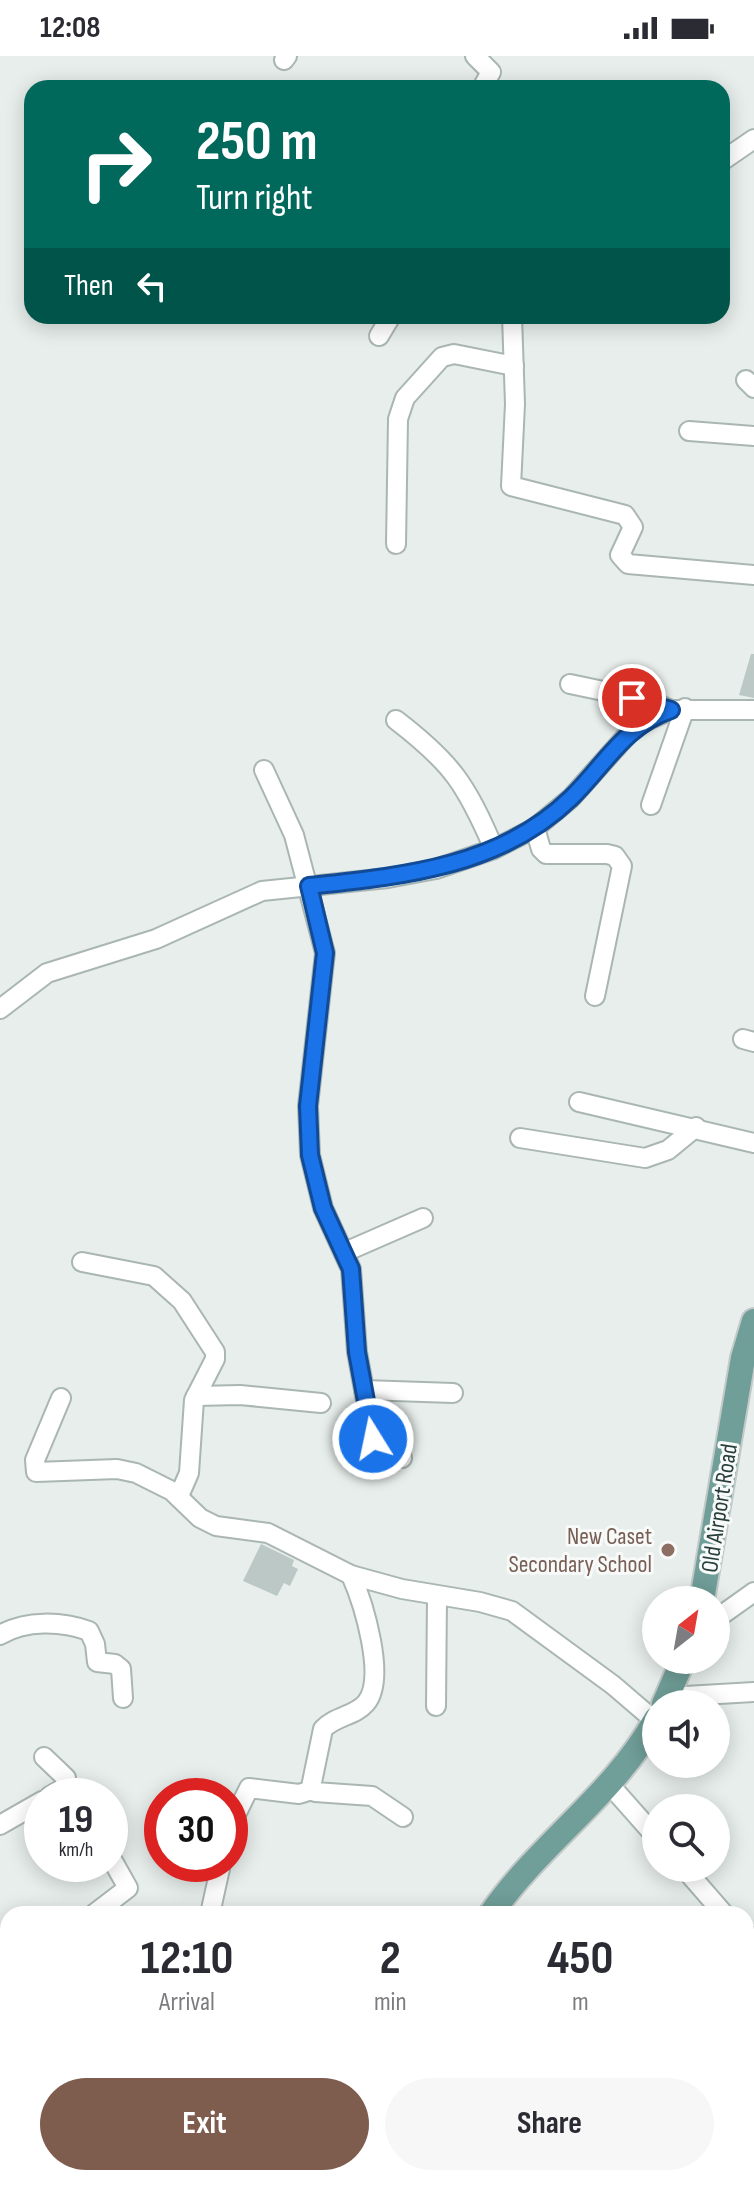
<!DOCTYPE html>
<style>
:root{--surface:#fff;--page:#f7f7f7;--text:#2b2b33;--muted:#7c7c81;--accent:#7e5d4e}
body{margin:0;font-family:"Sofia Sans Condensed",sans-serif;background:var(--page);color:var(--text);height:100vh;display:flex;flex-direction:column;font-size:30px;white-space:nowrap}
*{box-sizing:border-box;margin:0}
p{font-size:26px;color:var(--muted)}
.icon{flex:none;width:44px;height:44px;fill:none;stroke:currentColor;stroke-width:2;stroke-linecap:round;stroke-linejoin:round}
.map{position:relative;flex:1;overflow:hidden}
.details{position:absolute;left:0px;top:1850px;width:754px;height:280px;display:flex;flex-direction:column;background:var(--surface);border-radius:24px 24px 0 0;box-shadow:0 4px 20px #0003}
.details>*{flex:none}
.guide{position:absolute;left:24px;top:24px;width:706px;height:244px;border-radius:24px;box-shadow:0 4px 20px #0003;background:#00695c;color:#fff;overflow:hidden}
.needle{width:52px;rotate:31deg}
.tools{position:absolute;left:642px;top:1530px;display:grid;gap:16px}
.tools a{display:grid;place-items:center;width:88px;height:88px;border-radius:50%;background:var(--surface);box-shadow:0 4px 20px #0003;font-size:40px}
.speed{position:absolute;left:24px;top:1722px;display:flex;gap:16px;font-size:40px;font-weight:700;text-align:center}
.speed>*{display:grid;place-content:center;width:104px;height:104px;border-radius:50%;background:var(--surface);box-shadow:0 4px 20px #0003;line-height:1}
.speed small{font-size:20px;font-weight:400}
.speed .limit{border:12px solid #d22;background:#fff;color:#111}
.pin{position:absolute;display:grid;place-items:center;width:68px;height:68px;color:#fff;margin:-34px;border:4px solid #fff;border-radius:50%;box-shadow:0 2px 8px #0007}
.me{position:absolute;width:88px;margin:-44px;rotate:350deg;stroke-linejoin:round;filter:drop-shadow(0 0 6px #0008)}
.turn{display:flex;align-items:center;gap:28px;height:168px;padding:0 40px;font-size:36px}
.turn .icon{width:104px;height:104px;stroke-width:2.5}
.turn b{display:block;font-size:56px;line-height:68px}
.then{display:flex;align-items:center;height:76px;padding:0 40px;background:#0003;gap:16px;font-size:30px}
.eta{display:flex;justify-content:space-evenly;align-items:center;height:136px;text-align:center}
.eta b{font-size:48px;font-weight:700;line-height:56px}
.cta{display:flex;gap:16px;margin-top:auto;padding:16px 40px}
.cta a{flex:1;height:92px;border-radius:48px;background:var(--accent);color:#fff;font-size:32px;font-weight:700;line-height:92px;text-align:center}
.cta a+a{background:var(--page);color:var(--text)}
.status{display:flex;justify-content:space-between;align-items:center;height:56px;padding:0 40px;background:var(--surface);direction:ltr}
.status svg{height:22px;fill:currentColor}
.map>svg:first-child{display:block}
.building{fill:#bcc8c5}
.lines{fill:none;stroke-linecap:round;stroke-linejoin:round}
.minor-casing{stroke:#aab6b3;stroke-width:22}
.major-casing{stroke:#c3c9c8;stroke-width:28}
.minor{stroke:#fff;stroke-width:18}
.major{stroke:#709e98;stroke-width:24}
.route-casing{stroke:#114b97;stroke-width:20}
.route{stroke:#1a73e8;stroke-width:14}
.education-dot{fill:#8d6e63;stroke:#f7faf9;stroke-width:3}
.labels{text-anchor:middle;stroke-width:6;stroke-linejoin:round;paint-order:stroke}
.street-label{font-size:24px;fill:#273e3b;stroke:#f7faf9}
.education-label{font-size:24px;fill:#785e54;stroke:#f7faf9;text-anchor:end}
</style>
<div class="status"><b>12:08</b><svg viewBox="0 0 49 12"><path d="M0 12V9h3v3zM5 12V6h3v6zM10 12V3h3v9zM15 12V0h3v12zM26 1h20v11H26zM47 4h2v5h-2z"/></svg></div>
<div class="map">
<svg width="754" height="2130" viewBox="0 0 754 2130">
<rect width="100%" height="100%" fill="#e7eeeb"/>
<g class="building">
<polygon points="751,598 754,598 754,642 739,639"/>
<polygon points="261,1488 294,1504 292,1510 298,1513 290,1530 284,1527 277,1540 243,1525"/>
</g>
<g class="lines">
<defs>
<g id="minor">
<polyline points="475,0 491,16 482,32"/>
<polyline points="284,4 287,0"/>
<polyline points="722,105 754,83"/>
<polyline points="512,260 515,348 511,430 625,459 633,471 620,499 628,508 754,519"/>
<polyline points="379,280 391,260"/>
<polyline points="746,324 754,332"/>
<polyline points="689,375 754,380"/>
<polyline points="396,488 398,363 405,342 442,301 454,298 514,310"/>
<polyline points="570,628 651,645 671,654"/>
<path d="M396,664C452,707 466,728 494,793"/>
<polyline points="264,714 294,779 325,897 308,1050 310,1099 323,1152 351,1213 357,1296 373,1383 382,1397 402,1402"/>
<polyline points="651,749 685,652"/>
<polyline points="535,772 541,793 546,798 607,798 615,800 622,810 595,940"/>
<polyline points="0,953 47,917 156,883 262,835 388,822 436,813 494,793 535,772 571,742 630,676 645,665 671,654 754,654"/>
<polyline points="743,983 754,986"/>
<polyline points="579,1046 754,1087"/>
<polyline points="520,1082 645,1102 668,1094 696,1071"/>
<polyline points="345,1196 423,1162"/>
<polyline points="82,1206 154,1220 182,1245 215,1296 215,1303 194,1344 189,1417 179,1440"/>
<polyline points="364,1334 453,1337"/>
<polyline points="196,1340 240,1339 321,1347"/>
<polyline points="61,1342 35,1404 36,1416 117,1413 136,1417 172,1435 200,1462 216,1470 268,1477 351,1519 402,1533 480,1546 512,1555 613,1629 655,1665"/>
<path d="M351,1519C363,1546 387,1622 366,1647C355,1660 335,1660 323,1673L311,1731L315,1736L372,1740L403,1761"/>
<polyline points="716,1563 754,1536"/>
<path d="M0,1579C26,1564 61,1565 89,1575L95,1588L97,1606L115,1608L121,1613L123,1642"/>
<polyline points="668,1641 754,1636"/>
<polyline points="436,1650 437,1541"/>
<polyline points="44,1701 66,1722 64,1732 50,1740"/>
<polyline points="610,1729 656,1781"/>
<polyline points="0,1769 42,1745"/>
<polyline points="230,1771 249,1732 299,1738 312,1734"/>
<polyline points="684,1812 724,1858"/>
<polyline points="94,1858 128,1832 110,1800"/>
<polyline points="210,1858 221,1808"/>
<polyline points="746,1878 754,1886"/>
<polyline points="746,2050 754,2052"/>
<polyline points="0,2078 8,2073"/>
<polyline points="107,2122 131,2126"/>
</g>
<g id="major">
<polyline points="702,1544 743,1302 754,1265"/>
<polyline points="664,1648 683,1604"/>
<path d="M491,1858C539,1788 614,1739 656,1663"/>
<polyline points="374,2130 377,2122"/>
</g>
</defs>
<use href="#minor" class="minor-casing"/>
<use href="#major" class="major-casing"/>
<use href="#minor" class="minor"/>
<use href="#major" class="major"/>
</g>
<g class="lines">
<defs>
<path id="route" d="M373,1383L357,1296L351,1213L323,1152L310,1099L308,1050L325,897L309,830C403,820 500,811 571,742C604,710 625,669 671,654L632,642"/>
</defs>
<use href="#route" class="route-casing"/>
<use href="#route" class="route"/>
</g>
<circle class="education-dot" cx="668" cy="1494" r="8"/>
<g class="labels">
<g class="street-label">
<text transform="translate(719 1452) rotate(-81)" y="8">Old Airport Road</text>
</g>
<g class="education-label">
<text x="652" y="1488">New Caset<tspan x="652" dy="28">Secondary School</tspan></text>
</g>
</g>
</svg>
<div class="tools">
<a><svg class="needle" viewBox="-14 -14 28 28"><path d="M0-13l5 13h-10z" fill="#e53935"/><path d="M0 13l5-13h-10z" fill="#7c7c81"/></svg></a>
<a><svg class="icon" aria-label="sound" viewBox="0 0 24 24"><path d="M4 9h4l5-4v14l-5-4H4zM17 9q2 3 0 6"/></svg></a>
<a><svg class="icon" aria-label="search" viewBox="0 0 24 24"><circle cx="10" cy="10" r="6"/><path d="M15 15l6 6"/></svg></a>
</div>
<div class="speed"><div>19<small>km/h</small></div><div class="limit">30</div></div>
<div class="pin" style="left:632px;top:642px;background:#d93025"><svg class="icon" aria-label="arrive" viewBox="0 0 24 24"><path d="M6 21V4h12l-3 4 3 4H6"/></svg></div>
<svg class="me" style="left:373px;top:1383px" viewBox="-20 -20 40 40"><circle r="17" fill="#1a73e8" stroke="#fff" stroke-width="3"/><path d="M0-11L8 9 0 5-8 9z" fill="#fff"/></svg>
<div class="guide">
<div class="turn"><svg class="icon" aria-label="right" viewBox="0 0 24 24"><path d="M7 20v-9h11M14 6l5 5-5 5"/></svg><div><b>250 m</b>Turn right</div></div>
<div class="then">Then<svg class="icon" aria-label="left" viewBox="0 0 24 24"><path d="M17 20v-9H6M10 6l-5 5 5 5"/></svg></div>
</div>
<section class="details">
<div class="eta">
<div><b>12:10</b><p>Arrival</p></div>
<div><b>2</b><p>min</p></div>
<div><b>450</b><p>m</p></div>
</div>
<div class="cta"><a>Exit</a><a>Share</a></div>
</section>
</div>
